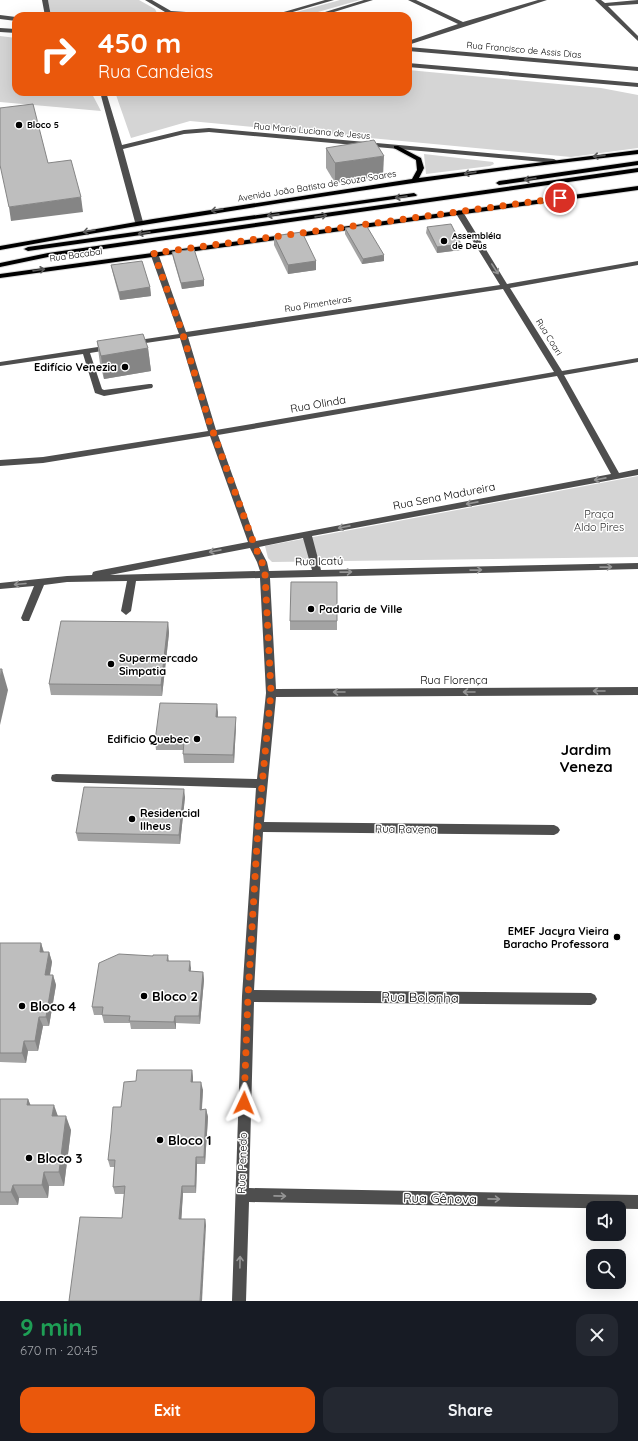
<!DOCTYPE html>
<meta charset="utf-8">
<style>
:root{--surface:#171b24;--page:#242831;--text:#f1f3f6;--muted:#9ea1a6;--accent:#ea580c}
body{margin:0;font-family:Quicksand,sans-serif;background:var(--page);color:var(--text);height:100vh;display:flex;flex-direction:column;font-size:15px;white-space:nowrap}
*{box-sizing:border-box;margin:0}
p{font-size:13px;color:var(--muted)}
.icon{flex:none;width:22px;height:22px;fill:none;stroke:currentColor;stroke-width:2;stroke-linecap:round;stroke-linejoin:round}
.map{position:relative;height:1301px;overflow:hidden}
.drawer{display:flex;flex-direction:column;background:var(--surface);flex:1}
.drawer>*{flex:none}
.hud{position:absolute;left:12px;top:12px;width:400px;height:84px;border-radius:12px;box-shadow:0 4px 16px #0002;background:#ea580c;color:#fff;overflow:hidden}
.controls{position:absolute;left:586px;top:1201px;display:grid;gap:8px}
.controls a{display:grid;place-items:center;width:40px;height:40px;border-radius:8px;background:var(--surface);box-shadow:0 4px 16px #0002;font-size:20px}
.pin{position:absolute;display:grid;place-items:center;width:34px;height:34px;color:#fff;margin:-17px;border:2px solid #fff;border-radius:50%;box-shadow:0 1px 4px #0007}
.me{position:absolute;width:44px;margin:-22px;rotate:2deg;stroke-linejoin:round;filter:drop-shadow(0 0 3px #0008)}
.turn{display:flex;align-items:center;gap:14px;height:84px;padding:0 20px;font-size:18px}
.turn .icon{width:52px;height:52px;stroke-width:2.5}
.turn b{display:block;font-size:28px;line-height:34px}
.round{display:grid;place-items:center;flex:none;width:42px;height:42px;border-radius:12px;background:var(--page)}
.overview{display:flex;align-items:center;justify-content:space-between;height:68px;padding:0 20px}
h1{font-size:24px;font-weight:800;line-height:30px;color:#1e9e55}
.cta{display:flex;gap:8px;margin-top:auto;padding:8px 20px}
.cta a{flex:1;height:46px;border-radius:12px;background:var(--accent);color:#fff;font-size:16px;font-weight:800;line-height:46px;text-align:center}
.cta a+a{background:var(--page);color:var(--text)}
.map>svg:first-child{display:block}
.green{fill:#d5d5d5}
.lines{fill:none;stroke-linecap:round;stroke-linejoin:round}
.major-casing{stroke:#dbdbdb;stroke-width:2}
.minor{fill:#4e4e4e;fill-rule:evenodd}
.major{fill:#000;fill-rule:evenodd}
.wall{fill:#a3a3a3}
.shaded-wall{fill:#858585}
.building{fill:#bebebe;stroke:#858585}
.oneway{stroke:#595959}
.oneway2{stroke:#959595}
.route{stroke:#ea580c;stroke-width:7;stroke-dasharray:0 12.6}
.poi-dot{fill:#000;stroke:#fff;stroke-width:1.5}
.labels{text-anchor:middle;stroke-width:3;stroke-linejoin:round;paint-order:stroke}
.far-street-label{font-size:9px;fill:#000;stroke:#fff}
.far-poi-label{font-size:9px;font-weight:bold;fill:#000;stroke:#fff;text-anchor:start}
.poi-label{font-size:11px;font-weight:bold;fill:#000;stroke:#fff;text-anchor:end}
.street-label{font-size:11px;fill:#000;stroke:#fff}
.park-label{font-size:11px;fill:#2c2c2c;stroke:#fff}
.near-poi-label{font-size:13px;font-weight:bold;fill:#000;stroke:#fff;text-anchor:start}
.near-street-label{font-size:13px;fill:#000;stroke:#fff}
.district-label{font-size:15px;font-weight:bold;fill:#000;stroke:#fff}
</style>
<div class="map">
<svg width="638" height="1301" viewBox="0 0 638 1301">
<rect width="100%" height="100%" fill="#fff"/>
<g class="green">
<polygon points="48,0 139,0 155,9 157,13 152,16 64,16 51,15"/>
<polygon points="340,0 360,0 304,16 282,16"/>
<polygon points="0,36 16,38 16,92 91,92 101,111 0,102"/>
<polygon points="408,70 601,88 638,95 638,148 571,157 190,121 131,138 115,92 408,92"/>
<polygon points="424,154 493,162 494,164 490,166 426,174"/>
<polygon points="638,476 638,557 272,562 268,558 265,546"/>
</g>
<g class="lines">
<defs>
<g id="major">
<path d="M394,146H398L421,158L424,168L419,178L638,150V154C527,166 417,182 307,199C204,215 102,231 0,250V246L153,219L412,179L417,170L416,160L394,148Z"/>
<polygon points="638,161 638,165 499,185 496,183 499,181"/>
<polygon points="638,168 638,172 48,257 0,267 0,263 48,253"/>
<polygon points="638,186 638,190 0,278 0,274"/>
<polygon points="414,193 417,195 416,196 28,251 24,249 28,247"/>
</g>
</defs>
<use href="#major" class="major-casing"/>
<g class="minor">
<polygon points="42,0 48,0 51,16 45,16"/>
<polygon points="145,0 152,0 171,11 216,14 219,16 176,14 164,16 165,12"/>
<polygon points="325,0 334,0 279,16 270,16"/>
<polygon points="364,0 373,0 321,16 312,16"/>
<polygon points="408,0 416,0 463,22 538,0 547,0 408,45 408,41 458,24"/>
<polygon points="595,0 601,0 605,3 638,0 638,4 608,6 638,36 638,41"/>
<polygon points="0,15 16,17 16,21 0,19"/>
<polygon points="0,28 16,29 16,33 0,32"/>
<polygon points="408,47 638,67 638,71 408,51"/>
<polygon points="408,63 638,83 638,87 408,67"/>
<polygon points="100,92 106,92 122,145 184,130 209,128 554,159 557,161 554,163 209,132 184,134 123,149 143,222 139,224 135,222"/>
<path d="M459,210L463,212L507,284L638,261V265L510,288L562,371L638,358V362L564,375L619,473L638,469V475L312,536L321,570L638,563V569L270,578L276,689L638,687V695L276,697L264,822L554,825L558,827L560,830L558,833L554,835L263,832L254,990L591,993L595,995L597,999L595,1003L591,1005L254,1002L249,1188L638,1195V1209L249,1202L246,1301H232L242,996L256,788L56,782L52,781L51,778L52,775L56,774L257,779L266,693L260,578L136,581L131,611L126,615L121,611L127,581L67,582L44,585L29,621H23L21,618L34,586L0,589V583L67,576L92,575L93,572L96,571L248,542L210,436L43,463L0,466V460L43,457L208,431L180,338L132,345L128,343L132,341L179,334L150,253L151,251H154L158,253L186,332L500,285L455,212ZM503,289L554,372L216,430L188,337ZM557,376L611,474L256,541L218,435ZM303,538L312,570L269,571L267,562L259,547ZM250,548L257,562L260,571L110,575Z"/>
<polygon points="111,345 115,347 114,349 90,353 102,389 104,390 149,384 152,384 153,386 152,388 104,396 95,393 83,354 0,366 0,362"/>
</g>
<use href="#major" class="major"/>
</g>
<g class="wall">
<polygon points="326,148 383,176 335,183 326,168"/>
<polygon points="427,227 461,250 437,253 426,233"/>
<polygon points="345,228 384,261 362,264 345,234"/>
<polygon points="274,236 316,261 316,270 288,274 274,245"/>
<polygon points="172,252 204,280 204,286 182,289 173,258"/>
<polygon points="111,265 150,287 151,296 120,300 113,274"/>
<polygon points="97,341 148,348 151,371 104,379 100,364"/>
<polygon points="337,582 337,630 290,630 290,621"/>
<polygon points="168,622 169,633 162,696 51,695 49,684"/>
<polygon points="218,712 218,717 236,726 234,763 184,763 183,754 183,750 156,750 155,741"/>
<polygon points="185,797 180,844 78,841 76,833"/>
<polygon points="0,943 41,943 44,952 49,952 52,962 50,975 53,975 56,985 49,1026 43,1026 38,1051 28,1051 26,1063 0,1062"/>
<polygon points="168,955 169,961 191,968 190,972 203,972 204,980 200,1024 176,1023 176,1029 131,1029 130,1023 104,1023 102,1015 94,1015 92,1007 153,956"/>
<polygon points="192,1070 193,1078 193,1082 203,1090 202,1109 206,1109 208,1117 205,1164 197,1164 196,1193 183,1193 181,1219 205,1219 206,1226 122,1218 124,1194 115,1194 113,1187 115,1167 110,1167 108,1160 121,1107 136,1081"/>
<polygon points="0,1099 28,1099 30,1105 58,1116 71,1130 64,1186 49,1186 48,1198 19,1198 18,1205 0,1205"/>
</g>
<g class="shaded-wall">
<polygon points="384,156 383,176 335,183 335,163"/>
<polygon points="81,197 83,212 11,221 9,207"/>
<polygon points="461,244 461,250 437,253 437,247"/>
<polygon points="384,255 384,261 362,264 363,259"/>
<polygon points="316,261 316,270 288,274 288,265"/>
<polygon points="204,280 204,286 182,289 181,283"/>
<polygon points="150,287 151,296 120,300 119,292"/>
<polygon points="148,348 151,371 104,379 101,356"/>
<polygon points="168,622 169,633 162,696 161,685"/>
<polygon points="2,669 8,690 0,725 0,678"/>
<polygon points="217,704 218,712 217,726 216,717"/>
<polygon points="236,717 236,726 234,763 233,755"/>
<polygon points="184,789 185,797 180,844 179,835"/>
<polygon points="41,943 44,954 40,952"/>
<polygon points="49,952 52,962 48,985 45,975"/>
<polygon points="190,961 191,968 190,979 189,971"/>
<polygon points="203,972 204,980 200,1024 199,1016"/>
<polygon points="53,975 56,985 49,1026 46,1017"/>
<polygon points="175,1016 176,1023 176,1029 174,1022"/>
<polygon points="39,1017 43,1026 38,1051 35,1041"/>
<polygon points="24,1041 28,1051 26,1063 22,1053"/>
<polygon points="192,1070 193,1078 193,1090 191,1082"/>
<polygon points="201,1082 203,1090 201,1117 200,1110"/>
<polygon points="28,1099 34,1113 27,1105"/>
<polygon points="54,1105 59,1119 52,1116"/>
<polygon points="206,1109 208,1117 205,1164 204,1157"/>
<polygon points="66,1116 71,1130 64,1186 59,1172"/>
<polygon points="196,1157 197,1164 196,1193 195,1186"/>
<polygon points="44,1172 49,1186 48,1198 42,1185"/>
<polygon points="13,1185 19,1198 18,1205 11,1192"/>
<polygon points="182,1186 183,1193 181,1226 179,1219"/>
<polygon points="205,1219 206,1226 202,1301 200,1301"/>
</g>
<g class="building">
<polygon points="33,104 48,163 71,160 81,197 9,207 0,165 0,108"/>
<polygon points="374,140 384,156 335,163 326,148"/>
<polygon points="451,224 461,244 437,247 427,227"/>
<polygon points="366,225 384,255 363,259 345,228"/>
<polygon points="302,232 316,261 288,265 274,236"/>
<polygon points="194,249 204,280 181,283 172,252"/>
<polygon points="142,261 150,287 119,292 111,265"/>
<polygon points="143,334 148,348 101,356 97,341"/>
<polygon points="291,582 337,582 337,621 290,621"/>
<polygon points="61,621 168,622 161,685 49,684"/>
<polygon points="0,669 2,669 0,678"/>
<polygon points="160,703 217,704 216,717 236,717 233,755 183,754 184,741 155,741"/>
<polygon points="84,787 184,789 179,835 76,833"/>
<polygon points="0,943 41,943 40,952 49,952 45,975 53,975 46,1017 39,1017 35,1041 24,1041 22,1053 0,1053"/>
<polygon points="119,954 153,956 153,955 168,955 167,961 190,961 189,971 203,972 199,1016 175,1016 174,1022 129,1021 130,1016 102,1015 103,1007 92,1007 99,963"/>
<polygon points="137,1070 192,1070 191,1082 201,1082 200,1110 206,1109 204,1157 196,1157 195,1186 182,1186 179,1219 205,1219 200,1301 69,1301 80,1217 122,1218 125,1186 113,1187 115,1160 108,1160 111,1133 113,1107 121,1107 124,1082 136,1081"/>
<polygon points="0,1099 28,1099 27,1105 54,1105 52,1116 66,1116 59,1172 44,1172 42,1185 13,1185 11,1192 0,1192"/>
</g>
<defs><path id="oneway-shaft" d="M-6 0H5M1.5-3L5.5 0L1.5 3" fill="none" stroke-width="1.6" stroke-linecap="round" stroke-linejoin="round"/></defs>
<g class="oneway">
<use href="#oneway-shaft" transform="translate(599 156) rotate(174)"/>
<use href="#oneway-shaft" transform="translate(470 173) rotate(172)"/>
<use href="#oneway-shaft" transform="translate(530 179) rotate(172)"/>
<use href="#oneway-shaft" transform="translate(401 197) rotate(172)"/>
<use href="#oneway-shaft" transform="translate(217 210) rotate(171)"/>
<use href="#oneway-shaft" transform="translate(273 215) rotate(172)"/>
<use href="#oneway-shaft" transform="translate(321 216) rotate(-8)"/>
<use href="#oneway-shaft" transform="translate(89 231) rotate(170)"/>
<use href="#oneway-shaft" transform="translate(144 233) rotate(172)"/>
<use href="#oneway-shaft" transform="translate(39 270) rotate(-8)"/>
</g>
<g class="oneway2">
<use href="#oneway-shaft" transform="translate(495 269) rotate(57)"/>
<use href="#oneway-shaft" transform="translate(600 479) rotate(169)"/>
<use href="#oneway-shaft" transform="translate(472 503) rotate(169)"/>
<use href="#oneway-shaft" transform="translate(344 527) rotate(169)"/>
<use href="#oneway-shaft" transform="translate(215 551) rotate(169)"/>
<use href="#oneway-shaft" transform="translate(606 567) rotate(-1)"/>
<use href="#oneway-shaft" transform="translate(476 570) rotate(-1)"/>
<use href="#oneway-shaft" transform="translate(346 572) rotate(-1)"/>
<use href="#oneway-shaft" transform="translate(20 584) rotate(175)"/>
<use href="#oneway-shaft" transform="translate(599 691) rotate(180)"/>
<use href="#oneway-shaft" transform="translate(339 692) rotate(180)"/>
<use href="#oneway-shaft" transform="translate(469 692) rotate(180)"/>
<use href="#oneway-shaft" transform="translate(280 1196) rotate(1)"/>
<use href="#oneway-shaft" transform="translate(494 1199) rotate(1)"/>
<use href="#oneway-shaft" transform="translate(240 1262) rotate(-89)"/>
</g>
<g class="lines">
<polyline class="route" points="244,1103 248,996 258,827 271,692 265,574 262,562 254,544 208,418 183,335 154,253 560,198"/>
</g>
<g class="poi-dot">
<circle cx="19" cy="125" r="4"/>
<circle cx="444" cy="241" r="4"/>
<circle cx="125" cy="367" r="4"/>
<circle cx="311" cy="609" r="4"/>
<circle cx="111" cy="664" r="4"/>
<circle cx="197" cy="739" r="4"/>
<circle cx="132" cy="819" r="4"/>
<circle cx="617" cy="937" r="4"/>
<circle cx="144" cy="996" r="4"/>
<circle cx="22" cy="1006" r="4"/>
<circle cx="160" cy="1140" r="4"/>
<circle cx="29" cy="1158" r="4"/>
</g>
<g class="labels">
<g class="far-street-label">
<text transform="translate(524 50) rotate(5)" y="3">Rua Francisco de Assis Dias</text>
<text transform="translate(312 131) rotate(5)" y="3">Rua Maria Luciana de Jesus</text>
<text transform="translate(317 186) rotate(-9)" y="3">Avenida João Batista de Souza Soares</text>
<text transform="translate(76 255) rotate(-8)" y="3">Rua Bacabal</text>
<text transform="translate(318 304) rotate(-9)" y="3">Rua Pimenteiras</text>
<text transform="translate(549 337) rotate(58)" y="3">Rua Coari</text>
</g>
<g class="far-poi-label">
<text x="27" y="128">Bloco 5</text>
<text x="452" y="239">Assembléia<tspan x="452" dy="10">de Deus</tspan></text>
</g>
<g class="poi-label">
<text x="117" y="371">Edifício Venezia</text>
<text x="319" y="613" text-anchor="start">Padaria de Ville</text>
<text x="119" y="662" text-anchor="start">Supermercado<tspan x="119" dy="13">Simpatia</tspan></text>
<text x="189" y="743">Edificio Quebec</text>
<text x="140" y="817" text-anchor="start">Residencial<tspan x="140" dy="13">Ilheus</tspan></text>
<text x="609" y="935">EMEF Jacyra Vieira<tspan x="609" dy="13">Baracho Professora</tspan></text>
</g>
<g class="street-label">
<text transform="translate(318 404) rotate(-10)" y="4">Rua Olinda</text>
<text transform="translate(444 496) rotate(-11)" y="4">Rua Sena Madureira</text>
<text transform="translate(319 561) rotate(-1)" y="4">Rua Icatú</text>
<text x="454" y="684">Rua Florença</text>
<text transform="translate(406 829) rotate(1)" y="4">Rua Ravena</text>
<text transform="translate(242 1163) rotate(-88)" y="4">Rua Penedo</text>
</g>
<g class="park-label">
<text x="599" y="518">Praça<tspan x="599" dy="13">Aldo Pires</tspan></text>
</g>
<g class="near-poi-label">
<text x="152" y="1001">Bloco 2</text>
<text x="30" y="1011">Bloco 4</text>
<text x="168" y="1145">Bloco 1</text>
<text x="37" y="1163">Bloco 3</text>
</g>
<g class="near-street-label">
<text transform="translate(420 997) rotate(1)" y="5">Rua Bolonha</text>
<text transform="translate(440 1198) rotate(1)" y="5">Rua Gênova</text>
</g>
<g class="district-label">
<text x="586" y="755">Jardim<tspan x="586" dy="17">Veneza</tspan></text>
</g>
</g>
</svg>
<div class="controls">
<a><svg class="icon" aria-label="sound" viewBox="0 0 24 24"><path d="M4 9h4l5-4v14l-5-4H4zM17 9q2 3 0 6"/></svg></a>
<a><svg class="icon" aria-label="search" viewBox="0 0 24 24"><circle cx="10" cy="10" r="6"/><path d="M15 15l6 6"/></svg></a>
</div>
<div class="pin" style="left:560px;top:198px;background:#d93025"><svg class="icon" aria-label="arrive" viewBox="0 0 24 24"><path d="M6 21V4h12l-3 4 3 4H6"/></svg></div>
<svg class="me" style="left:244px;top:1103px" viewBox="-20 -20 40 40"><path d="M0-17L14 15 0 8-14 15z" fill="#ea580c" stroke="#fff" stroke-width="4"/></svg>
<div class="hud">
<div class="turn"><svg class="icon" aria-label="right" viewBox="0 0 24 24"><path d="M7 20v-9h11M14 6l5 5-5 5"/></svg><div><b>450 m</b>Rua Candeias</div></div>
</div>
</div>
<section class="drawer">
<div class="overview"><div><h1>9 min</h1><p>670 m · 20:45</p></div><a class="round"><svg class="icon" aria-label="close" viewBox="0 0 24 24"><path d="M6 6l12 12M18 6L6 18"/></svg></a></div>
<div class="cta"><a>Exit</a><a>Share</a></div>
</section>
